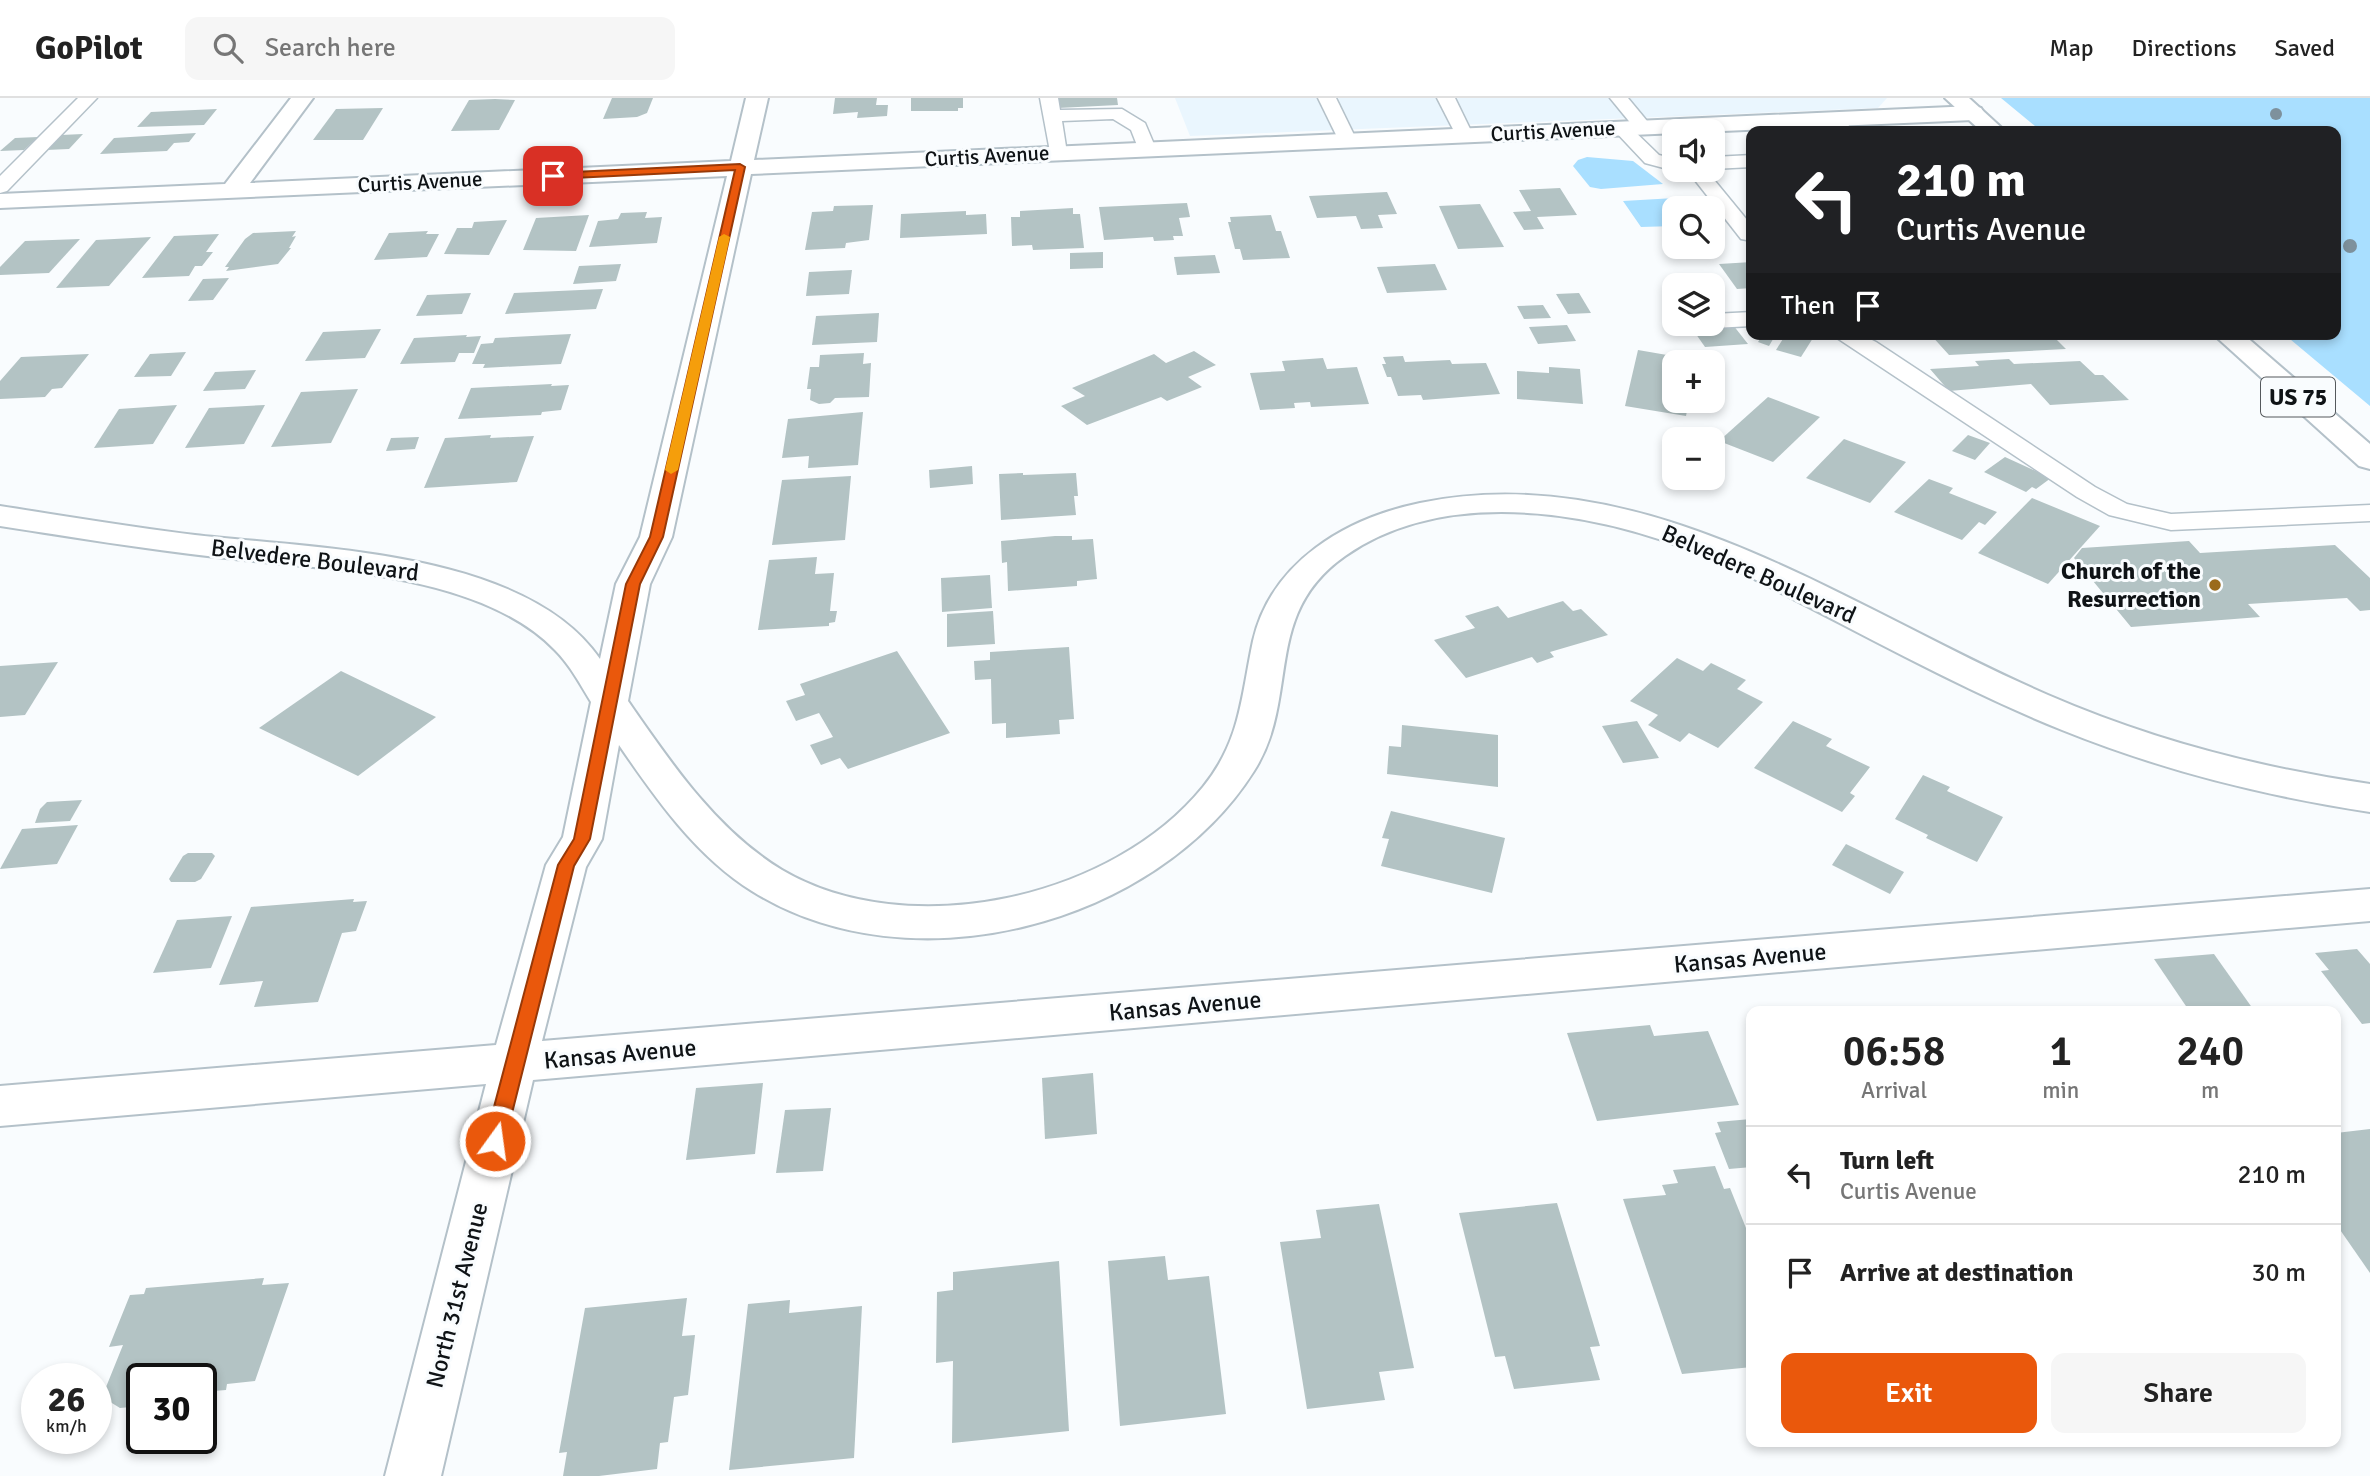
<!DOCTYPE html>
<meta charset="utf-8">
<style>
:root{--surface:#fff;--page:#f6f6f6;--text:#222;--muted:#767676;--line:#e0e0e0;--accent:#ea580c}
body{margin:0;font-family:Signika,sans-serif;background:var(--page);color:var(--text);height:100vh;display:flex;flex-direction:column;font-size:26px;white-space:nowrap}
*{box-sizing:border-box;margin:0}
p{font-size:23px;color:var(--muted)}
.icon{flex:none;width:38px;height:38px;fill:none;stroke:currentColor;stroke-width:2;stroke-linecap:round;stroke-linejoin:round}
.map{position:relative;flex:1;overflow:hidden}
.side{position:absolute;left:1746px;top:908px;width:595px;height:441px;display:flex;flex-direction:column;background:var(--surface);border-radius:14px;box-shadow:0 4px 10px #0003}
.side>*{flex:none}
.guide{position:absolute;left:1746px;top:28px;width:595px;height:214px;border-radius:14px;box-shadow:0 4px 10px #0003;background:#202124;color:#fff;overflow:hidden}
.tools{position:absolute;left:1662px;top:21px;display:grid;gap:14px}
.tools a{display:grid;place-items:center;width:63px;height:63px;border-radius:14px;background:var(--surface);box-shadow:0 4px 10px #0003;font-size:35px}
.speed{position:absolute;left:21px;top:1265px;display:flex;gap:14px;font-size:35px;font-weight:700;text-align:center}
.speed>*{display:grid;place-content:center;width:91px;height:91px;border-radius:50%;background:var(--surface);box-shadow:0 4px 10px #0003;line-height:1}
.speed small{font-size:18px;font-weight:400}
.speed .limit{border:4px solid #111;border-radius:10px;background:#fff;color:#111}
.pin{position:absolute;display:grid;place-items:center;width:60px;height:60px;color:#fff;margin:-30px;border-radius:14px;box-shadow:0 4px 10px #0006}
.me{position:absolute;width:77px;margin:-38px;rotate:14deg;stroke-linejoin:round;filter:drop-shadow(0 0 5px #0008)}
.turn{display:flex;align-items:center;gap:24px;height:147px;padding:0 35px;font-size:32px}
.turn .icon{width:91px;height:91px;stroke-width:2.5}
.turn b{display:block;font-size:49px;line-height:60px}
.then{display:flex;align-items:center;height:66px;padding:0 35px;background:#0003;gap:14px;font-size:26px}
.eta{display:flex;justify-content:space-evenly;align-items:center;height:119px;text-align:center}
.eta b{font-size:42px;font-weight:600;line-height:49px}
.action{display:flex;gap:14px;margin-top:auto;padding:14px 35px}
.action a{flex:1;height:80px;border-radius:14px;background:var(--accent);color:#fff;font-size:28px;font-weight:600;line-height:80px;text-align:center}
.action a+a{background:var(--page);color:var(--text)}
ul{padding:0;list-style:none}
li{display:flex;align-items:center;gap:21px;height:98px;padding:0 35px;border-top:2px solid var(--line)}
li div{flex:1}
li b{display:block;font-size:26px}
li em{font-style:normal}
header{display:flex;align-items:center;gap:42px;box-sizing:border-box;height:98px;padding:0 35px;background:var(--surface);border-bottom:2px solid var(--line)}
header strong{font-size:33px}
nav{display:flex;gap:38px;margin-inline-start:auto;font-size:24px}
.search{width:490px;height:63px;background:var(--page);display:flex;align-items:center;gap:18px;box-sizing:border-box;padding:0 24px;border-radius:14px;color:var(--muted);font-size:26px}
.map>svg:first-child{display:block}
.built{fill:#eaf6fe}
.green{fill:#a9dfff}
.building{fill:#b3c3c4}
.lines{fill:none;stroke-linecap:round;stroke-linejoin:round}
.service-casing{stroke:#b4c1c9;stroke-width:3}
.minor-casing{stroke:#b4c1c9;stroke-width:4}
.trunk-casing{stroke:#b4c1c9;stroke-width:4}
.service{fill:#fff;fill-rule:evenodd}
.minor{fill:#fff;fill-rule:evenodd}
.trunk{fill:#fff;fill-rule:evenodd}
.tree{fill:#7e919c}
.route{fill:#ea580c;stroke:#983908;stroke-width:2}
.slow{fill:#f59e0b}
.poi-dot{fill:#9a6a1c;stroke:#f9fcfe;stroke-width:2.5}
.labels{text-anchor:middle;stroke-width:6;stroke-linejoin:round;paint-order:stroke}
.far-street-label{font-size:21px;fill:#0f1316;stroke:#f9fcfe}
.shield{fill:#f9fcfe;stroke:#55595c;stroke-width:2}
.shield-label{font-size:23px;font-weight:bold;fill:#0f1316}
.street-label{font-size:24px;fill:#0f1316;stroke:#f9fcfe}
.poi-label{font-size:24px;font-weight:bold;fill:#0f1316;stroke:#f9fcfe;text-anchor:end}
</style>
<header>
<strong>GoPilot</strong>
<div class="search"><svg class="icon" aria-label="search" viewBox="0 0 24 24"><circle cx="10" cy="10" r="6"/><path d="M15 15l6 6"/></svg>Search here</div>
<nav><a>Map</a><a>Directions</a><a>Saved</a></nav>
</header>
<div class="map">
<svg width="2370" height="1378" viewBox="0 0 2370 1378">
<rect width="100%" height="100%" fill="#f9fcfe"/>
<polygon class="built" points="1175,0 1887,0 1878,10 1190,38"/>
<g class="green">
<polygon points="2001,0 2370,0 2370,308 2284,236 2336,236 2336,33 2041,33"/>
<polygon points="1587,59 1633,63 1663,86 1601,91 1590,89 1573,68 1578,62"/>
<polygon points="1675,100 1682,110 1675,110 1675,128 1641,129 1623,103"/>
</g>
<g class="building">
<polygon points="612,0 653,0 647,15 637,19 603,21"/>
<polygon points="835,0 877,0 876,7 888,7 887,18 857,20 858,14 833,16"/>
<polygon points="911,0 963,0 963,10 958,10 958,13 911,13"/>
<polygon points="1057,0 1117,0 1118,7 1058,10"/>
<polygon points="469,2 495,1 515,2 499,32 451,33"/>
<polygon points="383,10 363,42 313,42 336,11"/>
<polygon points="217,11 204,27 137,29 151,14"/>
<polygon points="196,35 189,44 174,45 167,53 100,56 114,40"/>
<polygon points="83,36 69,51 46,52 61,37"/>
<polygon points="38,39 24,52 0,53 15,40"/>
<polygon points="1560,90 1577,117 1537,119 1544,131 1524,132 1513,114 1531,113 1519,92"/>
<polygon points="1387,94 1397,116 1378,117 1383,130 1361,131 1356,118 1317,120 1309,98"/>
<polygon points="1187,105 1190,119 1179,120 1183,138 1173,138 1174,142 1154,143 1153,139 1104,142 1099,109"/>
<polygon points="1480,106 1504,149 1458,151 1439,108"/>
<polygon points="873,107 869,142 846,145 845,150 805,152 812,114 833,113 834,108"/>
<polygon points="1073,110 1073,116 1080,116 1084,150 1033,152 1032,147 1012,148 1011,119 1020,119 1020,113"/>
<polygon points="966,113 966,117 986,116 987,136 900,140 901,116"/>
<polygon points="647,114 645,120 662,119 657,145 589,149 598,123 618,121 621,115"/>
<polygon points="589,117 576,153 523,152 536,120"/>
<polygon points="1271,117 1276,133 1281,133 1290,160 1243,162 1240,151 1235,151 1228,124 1231,124 1230,119"/>
<polygon points="507,122 489,157 444,156 457,130 472,130 474,124"/>
<polygon points="296,133 292,139 296,138 289,150 291,150 278,166 226,173 229,169 225,169 245,141 253,135"/>
<polygon points="428,133 426,136 439,136 427,159 374,162 389,135"/>
<polygon points="219,136 206,154 213,154 202,168 195,168 189,178 142,180 174,138"/>
<polygon points="151,139 109,188 56,190 96,142"/>
<polygon points="80,141 49,175 0,177 0,169 25,143"/>
<polygon points="1103,154 1103,170 1070,171 1070,155"/>
<polygon points="1215,157 1220,175 1177,177 1174,159"/>
<polygon points="1752,164 1752,190 1737,191 1719,166"/>
<polygon points="621,166 616,183 573,186 579,168"/>
<polygon points="1435,166 1447,192 1387,195 1377,169"/>
<polygon points="852,172 849,196 806,198 809,174"/>
<polygon points="229,180 213,202 188,203 203,181"/>
<polygon points="603,191 596,211 505,216 514,195"/>
<polygon points="471,195 462,216 416,218 427,197"/>
<polygon points="1579,195 1591,215 1568,216 1556,196"/>
<polygon points="1543,207 1551,220 1524,221 1517,208"/>
<polygon points="879,215 877,244 812,247 816,218"/>
<polygon points="1567,227 1576,243 1538,246 1529,229"/>
<polygon points="1733,227 1748,246 1705,249 1691,229"/>
<polygon points="381,231 365,260 305,263 323,234"/>
<polygon points="571,236 561,266 483,270 485,266 472,266 481,246 493,245 495,240"/>
<polygon points="1763,236 1776,236 1769,248 1758,244"/>
<polygon points="1786,236 1800,236 1813,240 1801,259 1776,252"/>
<polygon points="1930,236 2058,236 2062,241 2056,241 2066,251 1949,257"/>
<polygon points="467,237 466,239 481,238 474,255 459,255 455,264 400,266 414,240"/>
<polygon points="1638,252 1696,262 1696,264 1675,264 1675,303 1689,303 1686,318 1625,308"/>
<polygon points="1194,253 1216,267 1188,279 1202,289 1167,303 1161,299 1087,327 1061,308 1085,298 1072,290 1154,256 1166,265"/>
<polygon points="186,254 171,278 134,279 150,256"/>
<polygon points="864,255 863,266 871,265 869,299 835,300 830,305 819,306 810,302 811,291 807,291 810,269 819,269 820,257"/>
<polygon points="89,256 62,290 52,291 45,299 0,301 0,283 21,259"/>
<polygon points="1403,258 1405,264 1450,262 1452,266 1486,265 1500,296 1423,302 1421,297 1398,298 1391,279 1387,279 1382,266 1386,266 1383,259"/>
<polygon points="1323,260 1327,271 1357,269 1369,306 1311,309 1310,304 1294,305 1295,310 1260,312 1250,275 1285,273 1282,263"/>
<polygon points="2009,261 2014,266 2080,263 2095,277 2103,277 2129,302 2050,307 2031,286 1949,293 1930,271 1979,268 1975,263"/>
<polygon points="1549,269 1580,271 1583,306 1517,301 1517,273 1549,275"/>
<polygon points="256,272 245,291 203,293 215,274"/>
<polygon points="552,286 551,288 569,287 561,312 542,314 541,317 458,321 471,290"/>
<polygon points="358,291 331,345 271,349 301,294"/>
<polygon points="1768,299 1820,319 1773,364 1719,343"/>
<polygon points="177,307 153,346 94,350 119,311"/>
<polygon points="265,307 244,346 185,350 209,310"/>
<polygon points="863,314 858,367 808,370 809,358 782,360 788,321"/>
<polygon points="491,337 490,340 534,338 517,384 424,390 445,340"/>
<polygon points="1968,337 1990,345 1975,362 1952,353"/>
<polygon points="419,339 415,351 386,353 391,340"/>
<polygon points="1844,341 1906,364 1870,405 1806,380"/>
<polygon points="2005,359 2051,380 2036,391 2032,389 2026,394 1984,374"/>
<polygon points="972,368 973,386 930,390 929,372"/>
<polygon points="1023,375 1023,377 1076,375 1078,398 1074,398 1076,417 1001,422 999,376"/>
<polygon points="851,378 845,442 772,447 782,382"/>
<polygon points="1929,381 1953,390 1949,395 1997,414 1985,427 1979,424 1962,442 1894,414"/>
<polygon points="2032,400 2100,428 2048,486 1978,455"/>
<polygon points="1055,438 1072,438 1072,442 1093,441 1097,481 1077,483 1077,488 1008,493 1007,464 1002,465 1001,443"/>
<polygon points="2189,443 2200,455 2335,447 2370,480 2370,512 2360,513 2347,500 2248,506 2260,519 2131,529 2074,460 2082,450"/>
<polygon points="817,459 815,476 834,475 830,513 837,513 835,524 829,525 829,528 758,532 769,462"/>
<polygon points="990,477 992,510 942,514 941,480"/>
<polygon points="1563,503 1573,513 1581,511 1608,537 1550,554 1554,559 1537,565 1532,559 1466,580 1434,542 1475,530 1465,518 1498,508 1508,520"/>
<polygon points="993,513 995,546 947,549 947,516"/>
<polygon points="1069,549 1074,621 1059,622 1060,636 1006,640 1006,625 992,626 991,581 975,582 974,563 990,562 990,554"/>
<polygon points="897,553 950,635 848,671 840,660 821,667 810,647 833,639 819,615 796,623 786,603 805,597 800,586"/>
<polygon points="1677,560 1703,573 1711,565 1746,582 1737,591 1763,604 1718,650 1689,635 1680,644 1648,627 1658,617 1630,603"/>
<polygon points="58,564 25,617 0,619 0,568"/>
<polygon points="341,573 436,619 358,678 259,630"/>
<polygon points="1637,623 1659,660 1623,665 1602,628"/>
<polygon points="1793,623 1832,641 1826,648 1870,669 1850,695 1855,698 1842,714 1754,670"/>
<polygon points="1402,627 1498,637 1498,689 1387,676 1389,648 1401,649"/>
<polygon points="1923,677 1950,689 1947,693 2003,719 1977,764 1926,740 1928,737 1895,721"/>
<polygon points="82,702 70,723 35,725 40,711 47,704"/>
<polygon points="1391,713 1505,740 1492,795 1381,768 1389,741 1382,740"/>
<polygon points="78,727 57,766 0,771 22,731"/>
<polygon points="1846,746 1904,774 1890,796 1832,767"/>
<polygon points="188,755 212,755 215,758 201,781 195,784 171,784 169,781 183,758"/>
<polygon points="354,801 353,804 367,803 356,833 342,835 318,904 254,909 263,883 219,887 251,809"/>
<polygon points="232,818 211,870 153,875 177,822"/>
<polygon points="2357,851 2370,866 2370,925 2362,926 2321,873 2329,872 2315,855"/>
<polygon points="2214,856 2253,911 2190,914 2154,861"/>
<polygon points="1650,927 1654,938 1708,933 1739,1007 1597,1023 1567,935"/>
<polygon points="1093,975 1097,1036 1045,1041 1042,980"/>
<polygon points="763,985 755,1056 686,1062 696,990"/>
<polygon points="831,1010 823,1073 776,1075 785,1012"/>
<polygon points="1751,1021 1752,1069 1729,1071 1715,1035 1721,1034 1717,1024"/>
<polygon points="2370,1031 2370,1175 2336,1126 2336,1035"/>
<polygon points="1715,1068 1724,1091 1730,1090 1752,1145 1752,1269 1682,1276 1623,1101 1666,1097 1662,1087 1678,1085 1673,1072"/>
<polygon points="1557,1105 1600,1248 1590,1249 1600,1282 1514,1291 1505,1258 1495,1259 1459,1115"/>
<polygon points="1379,1106 1414,1270 1379,1274 1385,1302 1307,1311 1280,1144 1321,1140 1316,1112"/>
<polygon points="1165,1158 1168,1182 1209,1178 1226,1316 1120,1328 1108,1163"/>
<polygon points="1059,1163 1069,1333 952,1345 953,1263 936,1265 937,1194 953,1192 953,1174"/>
<polygon points="264,1180 262,1187 289,1185 255,1283 227,1286 226,1292 201,1294 201,1281 142,1281 142,1308 120,1310 102,1299 123,1247 109,1249 130,1197 144,1196 146,1190"/>
<polygon points="687,1200 682,1238 695,1237 688,1297 674,1299 668,1344 660,1345 657,1371 599,1378 563,1378 567,1354 559,1355 585,1210"/>
<polygon points="790,1202 789,1215 862,1208 854,1360 729,1372 748,1206"/>
</g>
<g class="lines">
<defs>
<g id="service">
<polygon points="78,0 97,0 7,93 0,95 0,78"/>
<polygon points="1040,0 1058,0 1060,12 1122,11 1145,25 1156,51 1147,57 1140,55 1131,32 1113,21 1062,23 1067,55 1065,59 1051,59"/>
<polygon points="1318,0 1336,0 1357,43 1355,47 1341,47"/>
<polygon points="1437,0 1455,0 1473,37 1470,41 1458,41"/>
<polygon points="1610,0 1628,0 1652,29 1649,33 1637,33"/>
<polygon points="1833,16 1839,17 1854,33 1835,33 1824,21"/>
<polygon points="1621,25 1627,26 1659,57 1675,61 1675,72 1679,72 1675,73 1645,65 1612,30"/>
<polygon points="1752,57 1752,69 1713,71 1713,59"/>
<polygon points="1687,72 1706,72 1752,128 1752,143 1741,141"/>
<polygon points="1752,214 1752,228 1713,230 1704,226 1713,226 1713,216"/>
<polygon points="1831,236 1860,236 1876,244 2095,389 2127,406 2171,416 2370,407 2370,423 2171,432 2109,417 2077,399"/>
</g>
<path id="minor" d="M291,0H313L250,85L731,63L746,0H768L754,62L1973,8L1981,10L1984,15L1981,20L1973,22L751,76L672,439L650,486L628,603C671,665 716,732 782,772C908,846 1112,801 1203,689C1241,642 1241,599 1253,543C1271,464 1346,420 1420,405C1647,358 1851,512 2048,597C2152,642 2259,670 2370,686V714C2265,698 2161,672 2062,632C1948,586 1842,524 1732,470C1620,417 1454,382 1345,458C1261,517 1301,599 1254,673C1156,828 910,892 752,793C696,758 656,701 619,647L602,741L586,769L542,943L2370,791V823L533,982L441,1378H385L486,986L0,1028V988L496,947L546,767L563,739L591,604C580,586 570,567 555,552C480,474 317,471 216,459C144,451 72,439 0,428V408C65,418 130,429 195,437C315,451 525,452 600,561L616,486L640,439L727,78L0,110V96L225,86Z"/>
<g id="trunk">
<polygon points="1945,0 1969,0 2005,33 1981,33"/>
<polygon points="2213,236 2243,236 2370,346 2370,371 2359,368"/>
</g>
</defs>
<use href="#service" class="service-casing"/>
<use href="#minor" class="minor-casing"/>
<use href="#trunk" class="trunk-casing"/>
<use href="#service" class="service"/>
<use href="#minor" class="minor"/>
<use href="#trunk" class="trunk"/>
</g>
<g class="tree">
<circle cx="2276" cy="16" r="6"/>
<circle cx="2350" cy="148" r="7"/>
</g>
<polygon class="route" points="740,66 745,69 663,439 640,486 590,741 574,768 505,1043 502,1049 495,1051 488,1049 485,1043 558,767 574,741 626,486 650,439 735,72 553,81 548,78 553,75"/>
<polygon class="slow" points="724,136 730,139 678,372 671,376 665,372 719,139"/>
<circle class="poi-dot" cx="2215" cy="487" r="7"/>
<g class="labels">
<g class="far-street-label">
<text transform="translate(1553 33) rotate(-3)" y="7">Curtis Avenue</text>
<text transform="translate(987 58) rotate(-3)" y="7">Curtis Avenue</text>
<text transform="translate(420 84) rotate(-3)" y="7">Curtis Avenue</text>
</g>
<rect class="shield" x="2261" y="279.5" width="74" height="39" rx="5"/>
<g class="shield-label">
<text x="2298" y="307">US 75</text>
</g>
<g class="street-label">
<text transform="translate(315 462) rotate(7)" y="8">Belvedere Boulevard</text>
<text transform="translate(1759 476) rotate(24)" y="8">Belvedere Boulevard</text>
<text transform="translate(1750 860) rotate(-5)" y="8">Kansas Avenue</text>
<text transform="translate(1185 908) rotate(-5)" y="8">Kansas Avenue</text>
<text transform="translate(620 956) rotate(-5)" y="8">Kansas Avenue</text>
<text transform="translate(457 1197) rotate(-76)" y="8">North 31st Avenue</text>
</g>
<g class="poi-label">
<text x="2201" y="481">Church of the<tspan x="2201" dy="28">Resurrection</tspan></text>
</g>
</g>
</svg>
<div class="tools">
<a><svg class="icon" aria-label="sound" viewBox="0 0 24 24"><path d="M4 9h4l5-4v14l-5-4H4zM17 9q2 3 0 6"/></svg></a>
<a><svg class="icon" aria-label="search" viewBox="0 0 24 24"><circle cx="10" cy="10" r="6"/><path d="M15 15l6 6"/></svg></a>
<a><svg class="icon" aria-label="layers" viewBox="0 0 24 24"><path d="M12 4l9 5-9 5-9-5zM3 14l9 5 9-5"/></svg></a>
<a>+</a>
<a>−</a>
</div>
<div class="speed"><div>26<small>km/h</small></div><div class="limit">30</div></div>
<div class="pin" style="left:553px;top:78px;background:#d93025"><svg class="icon" aria-label="arrive" viewBox="0 0 24 24"><path d="M6 21V4h12l-3 4 3 4H6"/></svg></div>
<svg class="me" style="left:495px;top:1043px" viewBox="-20 -20 40 40"><circle r="17" fill="#ea580c" stroke="#fff" stroke-width="3"/><path d="M0-11L8 9 0 5-8 9z" fill="#fff"/></svg>
<div class="guide">
<div class="turn"><svg class="icon" aria-label="left" viewBox="0 0 24 24"><path d="M17 20v-9H6M10 6l-5 5 5 5"/></svg><div><b>210 m</b>Curtis Avenue</div></div>
<div class="then">Then<svg class="icon" aria-label="arrive" viewBox="0 0 24 24"><path d="M6 21V4h12l-3 4 3 4H6"/></svg></div>
</div>
<section class="side">
<div class="eta">
<div><b>06:58</b><p>Arrival</p></div>
<div><b>1</b><p>min</p></div>
<div><b>240</b><p>m</p></div>
</div>
<ul>
<li><svg class="icon" aria-label="left" viewBox="0 0 24 24"><path d="M17 20v-9H6M10 6l-5 5 5 5"/></svg><div><b>Turn left</b><p>Curtis Avenue</p></div><em>210 m</em></li>
<li><svg class="icon" aria-label="arrive" viewBox="0 0 24 24"><path d="M6 21V4h12l-3 4 3 4H6"/></svg><div><b>Arrive at destination</b></div><em>30 m</em></li>
</ul>
<div class="action"><a>Exit</a><a>Share</a></div>
</section>
</div>
